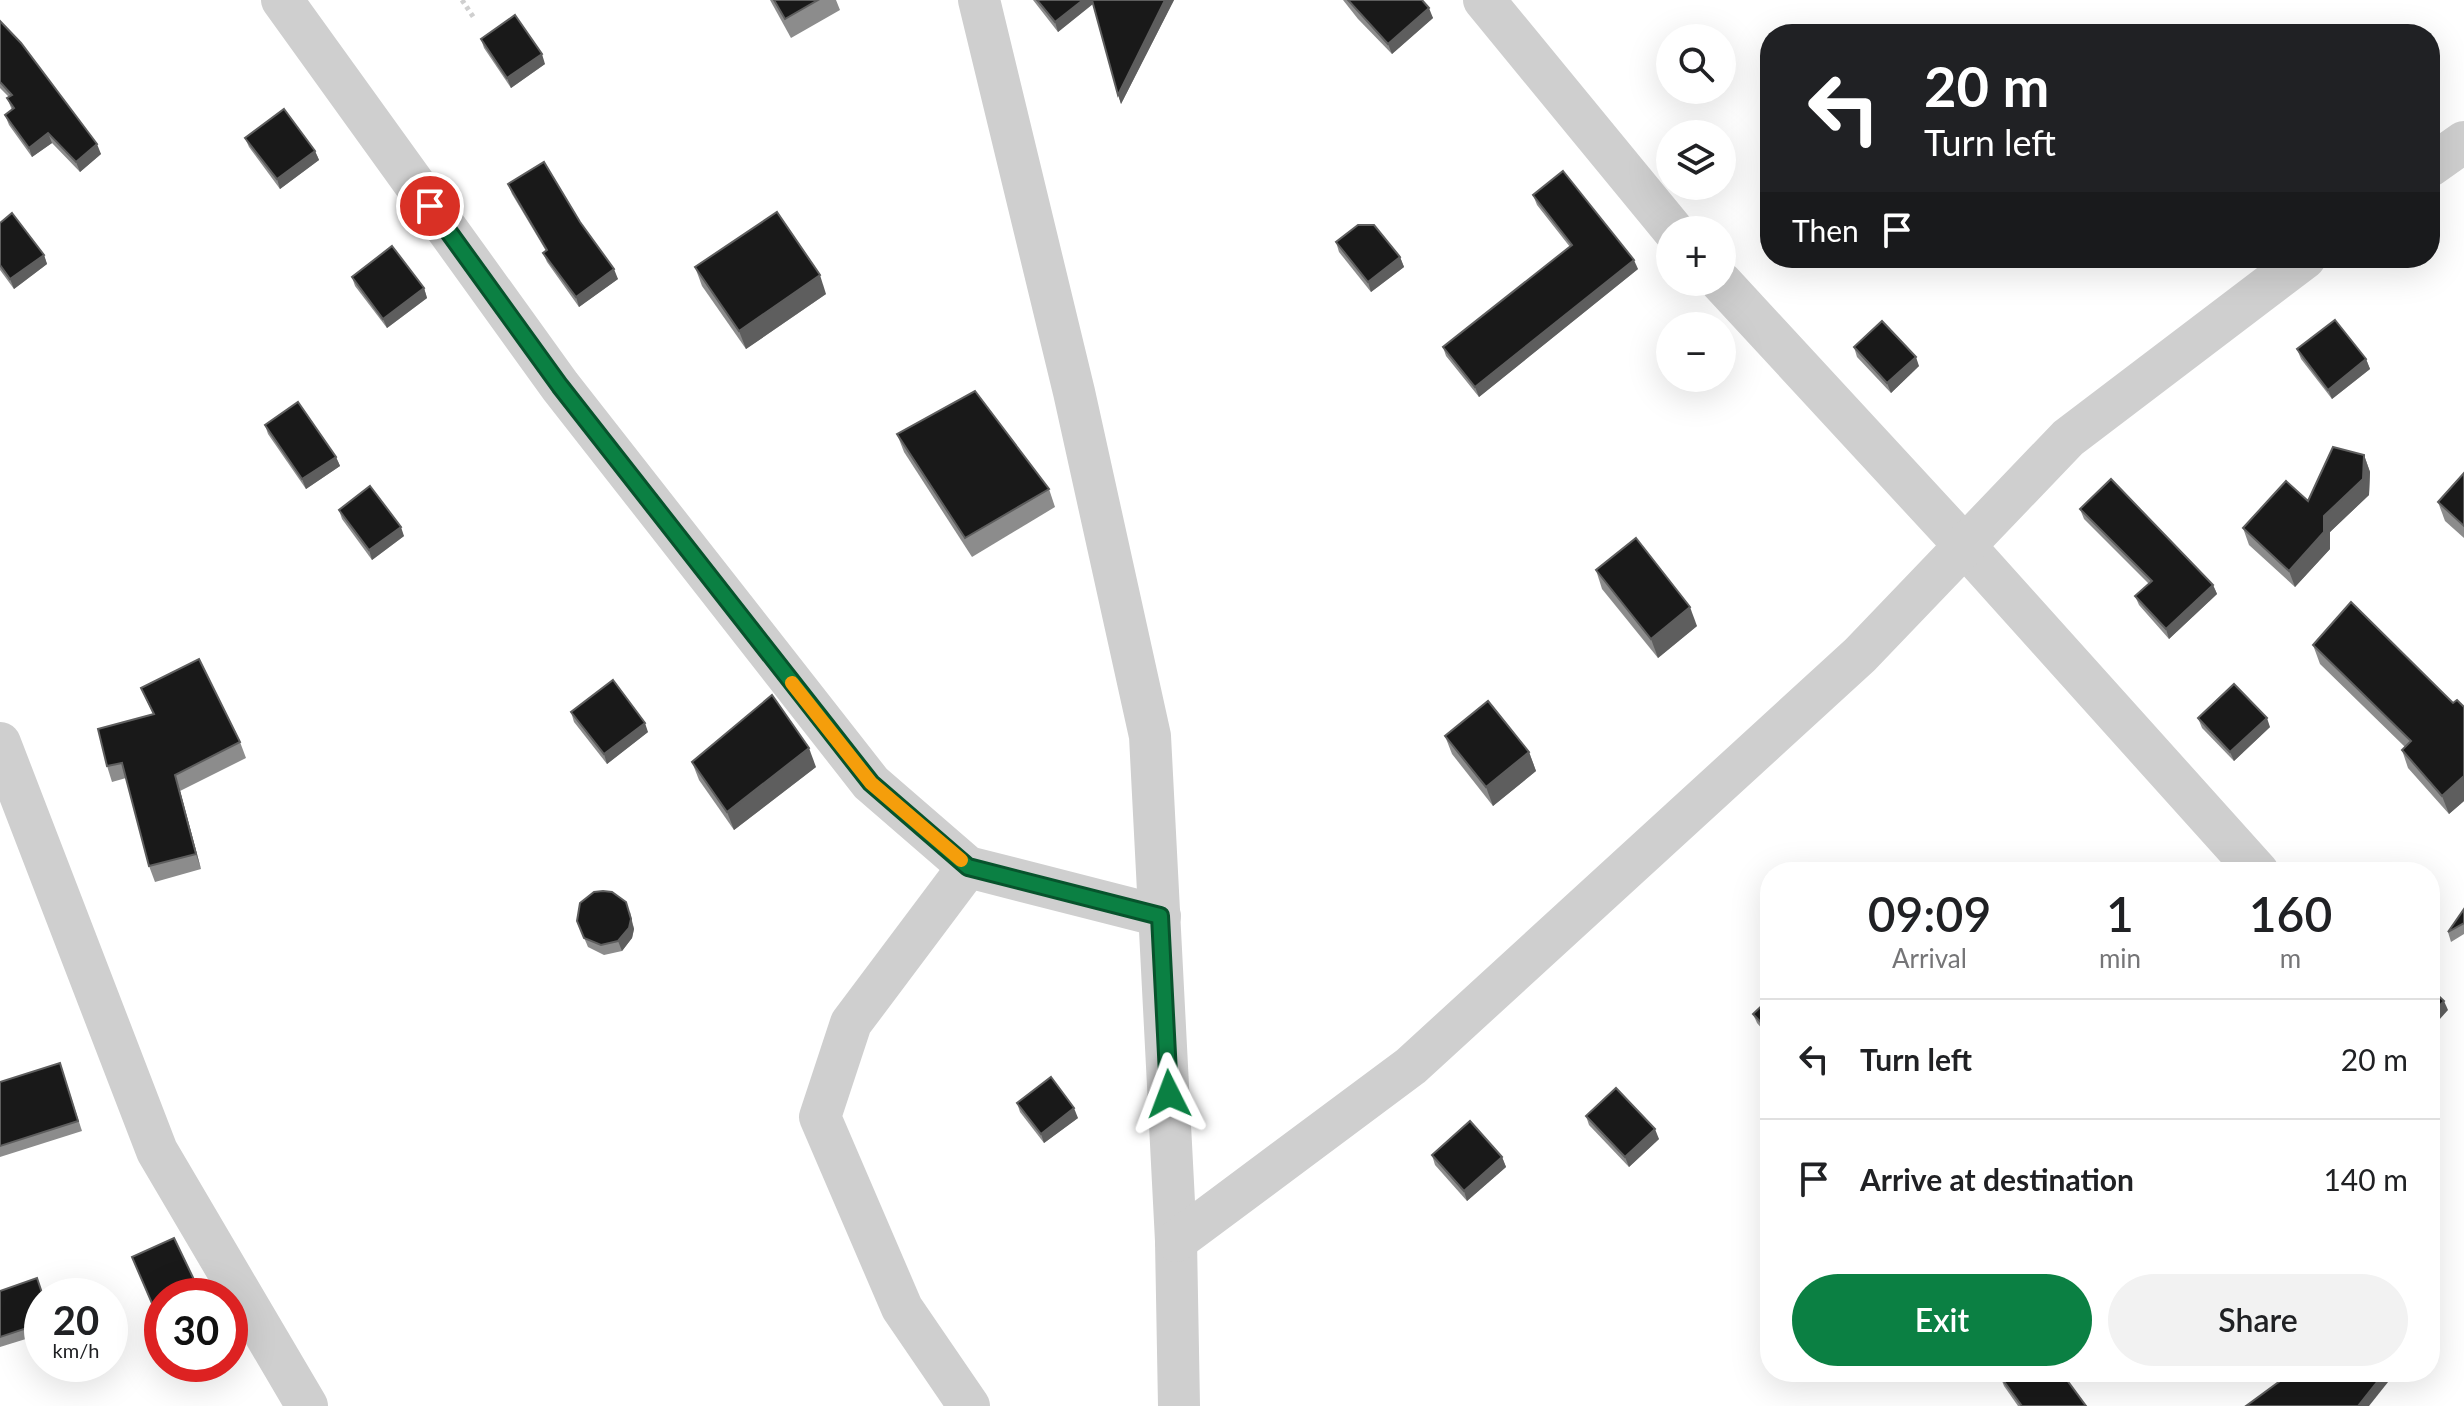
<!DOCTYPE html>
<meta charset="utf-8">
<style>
:root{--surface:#fff;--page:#f2f2f2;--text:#202124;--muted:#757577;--line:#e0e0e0;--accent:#0b8043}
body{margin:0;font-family:Lato,sans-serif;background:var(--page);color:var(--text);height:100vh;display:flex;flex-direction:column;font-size:30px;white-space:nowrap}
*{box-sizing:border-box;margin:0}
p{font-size:26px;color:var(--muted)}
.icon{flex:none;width:44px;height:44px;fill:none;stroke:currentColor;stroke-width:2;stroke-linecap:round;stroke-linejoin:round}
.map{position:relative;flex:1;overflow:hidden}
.side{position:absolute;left:1760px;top:862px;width:680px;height:520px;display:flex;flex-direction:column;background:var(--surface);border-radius:32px;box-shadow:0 8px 32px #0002}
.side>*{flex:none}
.banner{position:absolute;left:1760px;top:24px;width:680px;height:244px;border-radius:32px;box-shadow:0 8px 32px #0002;background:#202124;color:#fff;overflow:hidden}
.tools{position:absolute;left:1656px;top:24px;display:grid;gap:16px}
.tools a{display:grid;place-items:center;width:80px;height:80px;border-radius:50%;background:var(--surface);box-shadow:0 8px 32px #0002;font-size:40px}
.speed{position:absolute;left:24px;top:1278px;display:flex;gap:16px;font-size:40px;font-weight:700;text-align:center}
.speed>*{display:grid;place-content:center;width:104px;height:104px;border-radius:50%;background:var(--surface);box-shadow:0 8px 32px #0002;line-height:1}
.speed small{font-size:20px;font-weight:400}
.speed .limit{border:12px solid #d22;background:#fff;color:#111}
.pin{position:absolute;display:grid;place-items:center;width:68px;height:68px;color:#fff;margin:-34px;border:4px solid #fff;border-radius:50%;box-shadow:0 2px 8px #0007}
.me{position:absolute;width:88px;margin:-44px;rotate:357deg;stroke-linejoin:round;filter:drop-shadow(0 0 6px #0008)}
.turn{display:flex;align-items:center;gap:28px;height:168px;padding:0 32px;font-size:36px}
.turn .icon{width:104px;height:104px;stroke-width:2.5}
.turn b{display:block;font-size:56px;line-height:68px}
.then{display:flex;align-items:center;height:76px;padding:0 32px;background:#0003;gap:16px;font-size:30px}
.eta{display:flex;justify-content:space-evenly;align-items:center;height:136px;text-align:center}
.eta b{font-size:48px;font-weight:600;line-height:56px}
.cta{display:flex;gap:16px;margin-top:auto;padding:16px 32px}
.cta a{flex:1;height:92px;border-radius:48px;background:var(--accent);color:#fff;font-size:32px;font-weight:600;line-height:92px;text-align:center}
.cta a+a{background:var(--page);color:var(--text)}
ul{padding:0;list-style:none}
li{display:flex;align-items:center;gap:24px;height:120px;padding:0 32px;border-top:2px solid var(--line)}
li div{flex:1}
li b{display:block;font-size:30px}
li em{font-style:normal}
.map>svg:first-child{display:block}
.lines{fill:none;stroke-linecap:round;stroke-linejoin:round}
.path{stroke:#cfcfcf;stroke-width:5;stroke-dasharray:4 4;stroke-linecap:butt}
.street{stroke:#cfcfcf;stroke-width:42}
.wall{fill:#8c8c8c}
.shaded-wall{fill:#5e5e5e}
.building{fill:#191919;stroke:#5e5e5e;stroke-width:2}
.route-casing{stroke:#07532c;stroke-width:20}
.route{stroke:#0b8043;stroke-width:14}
.slow{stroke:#f59e0b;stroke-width:14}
</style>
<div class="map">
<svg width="2464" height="1406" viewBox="0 0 2464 1406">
<rect width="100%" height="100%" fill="#fff"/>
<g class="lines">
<polyline class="path" points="462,0 474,18"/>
<g class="street">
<polyline points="282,0 560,386 871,783 968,867 1160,916"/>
<polyline points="979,0 1074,392 1150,736 1176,1241 1179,1406"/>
<polyline points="1484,0 1673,230"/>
<polyline points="2430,166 2464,142"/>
<polyline points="1721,282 1964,545 2258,872"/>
<polyline points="0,743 157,1151 307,1406"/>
<polyline points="968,867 851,1023 820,1117 902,1308 969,1406"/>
<polyline points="1176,1241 1411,1066 1860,655 2068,438 2305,258"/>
</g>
</g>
<g class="wall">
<polygon points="770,0 836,0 840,10 791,38"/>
<polygon points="1033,0 1174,0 1121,104 1093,4 1058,32"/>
<polygon points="1343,0 1422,0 1433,18 1392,54 1358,19"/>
<polygon points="0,21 101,154 80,172 52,143 32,157 9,125 5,115 12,110 7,98 9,97 0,88"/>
<polygon points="481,39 545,64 511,88 484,48"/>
<polygon points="245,138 315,151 319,160 280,189 249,147"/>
<polygon points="508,184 618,279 579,307 547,262 543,253 546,251 512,194"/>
<polygon points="1533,195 1638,269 1479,397 1446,356 1443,347 1570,247 1537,205"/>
<polygon points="0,223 44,255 47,264 14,289 0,270"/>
<polygon points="1336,242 1400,257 1404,267 1371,292 1339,252"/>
<polygon points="2158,258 2183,258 2164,268"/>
<polygon points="695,267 826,294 746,349 702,286"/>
<polygon points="352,277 424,288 427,298 387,328 355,286"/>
<polygon points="1854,347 1919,366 1891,393 1857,357"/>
<polygon points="2297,349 2366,359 2370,369 2332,399 2301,359"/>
<polygon points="265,425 336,457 340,466 306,489 268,434"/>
<polygon points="897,434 1049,489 1055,507 972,557 904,452"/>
<polygon points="2364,455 2370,472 2369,495 2330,532 2330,549 2295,587 2249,545 2243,528 2308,501"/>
<polygon points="2464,473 2464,538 2445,521 2438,502"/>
<polygon points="2080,509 2213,585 2217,594 2169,639 2139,605 2135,596 2149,584 2084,519"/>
<polygon points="339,510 404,536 372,560 342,519"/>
<polygon points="1596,570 1697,626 1658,658 1602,589"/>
<polygon points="2313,645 2464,707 2464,801 2449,814 2408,768 2402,750 2405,747 2320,664"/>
<polygon points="141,688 240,742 246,758 180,791 201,869 155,882 149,866 126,778 112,782 107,766 153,714"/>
<polygon points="571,712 648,732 607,764 574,722"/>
<polygon points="2198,718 2270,727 2234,761 2202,728"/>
<polygon points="1445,736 1529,752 1536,771 1493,806 1452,754"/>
<polygon points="692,762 816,767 734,830 699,780"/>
<polygon points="2464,909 2464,934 2451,942 2448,932"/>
<polygon points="630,912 634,929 632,938 622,951 604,955 588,947 577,921"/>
<polygon points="1770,998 1770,1038 1757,1023 1753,1014"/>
<polygon points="60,1063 82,1131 0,1157 0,1082"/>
<polygon points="1017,1103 1078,1118 1044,1143 1020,1112"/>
<polygon points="1586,1116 1659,1139 1629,1167 1589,1125"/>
<polygon points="1432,1155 1502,1157 1506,1167 1467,1201 1435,1165"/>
<polygon points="132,1257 198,1288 200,1296 162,1296 162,1315 158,1317"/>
<polygon points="0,1291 42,1296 42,1334 0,1347"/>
<polygon points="2270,1372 2396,1372 2278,1383"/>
<polygon points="2000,1376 2086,1406 2018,1406 2004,1386"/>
</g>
<g class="shaded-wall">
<polygon points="1083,0 1093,0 1094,3 1058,32 1055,22"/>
<polygon points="1165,0 1174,0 1121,104 1118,95"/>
<polygon points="1429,8 1433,18 1392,54 1388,44"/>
<polygon points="542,54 545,64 511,88 507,78"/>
<polygon points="48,133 52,143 32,157 29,148"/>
<polygon points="97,144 101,154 80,172 76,162"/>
<polygon points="315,151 319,160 280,189 277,179"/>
<polygon points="44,255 47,264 14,289 10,279"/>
<polygon points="1400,257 1404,267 1371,292 1368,282"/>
<polygon points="1634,260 1638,269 1479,397 1475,387"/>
<polygon points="614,269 618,279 579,307 576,297"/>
<polygon points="820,275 826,294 746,349 739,331"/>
<polygon points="424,288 427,298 387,328 383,319"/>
<polygon points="1916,357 1919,366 1891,393 1887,383"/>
<polygon points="2366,359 2370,369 2332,399 2328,390"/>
<polygon points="2364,455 2370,472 2369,495 2330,532 2330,549 2295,587 2289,571"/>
<polygon points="336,457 340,466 306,489 302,479"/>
<polygon points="401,527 404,536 372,560 369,550"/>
<polygon points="2213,585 2217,594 2169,639 2166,629"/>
<polygon points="1690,607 1697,626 1658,658 1651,639"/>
<polygon points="2267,718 2270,727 2234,761 2230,752"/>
<polygon points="645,723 648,732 607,764 604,754"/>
<polygon points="809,748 816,767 734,830 727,812"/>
<polygon points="1529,752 1536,771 1493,806 1486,787"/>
<polygon points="175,775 180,791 201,869 196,854"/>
<polygon points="2464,776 2464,801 2449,814 2442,796"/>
<polygon points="626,902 634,929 632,938 622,951 618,941"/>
<polygon points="2444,1001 2448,1010 2430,1030 2430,1016"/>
<polygon points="1074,1108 1078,1118 1044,1143 1041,1134"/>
<polygon points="1655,1129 1659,1139 1629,1167 1625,1157"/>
<polygon points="1502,1157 1506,1167 1467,1201 1464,1191"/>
<polygon points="2385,1372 2396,1372 2369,1406 2358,1406"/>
</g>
<g class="building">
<polygon points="774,0 818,0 785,19"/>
<polygon points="1037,0 1083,0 1055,22"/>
<polygon points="1092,0 1165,0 1118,95"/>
<polygon points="1348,0 1422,0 1429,8 1388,44"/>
<polygon points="515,15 542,54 507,78 481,39"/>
<polygon points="0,21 21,43 97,144 76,162 48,133 29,148 5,115 14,108 7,98 12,95 0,82"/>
<polygon points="284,109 315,151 277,179 245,138"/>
<polygon points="544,162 580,222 614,269 576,297 543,253 547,250 508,184"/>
<polygon points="1563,171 1634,260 1475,387 1443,347 1572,245 1533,195"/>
<polygon points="777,212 820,275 739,331 695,267"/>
<polygon points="12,213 44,255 10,279 0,265 0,223"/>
<polygon points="1358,225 1374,225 1400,257 1368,282 1336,242"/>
<polygon points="392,246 424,288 383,319 352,277"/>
<polygon points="2335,320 2366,359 2328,390 2297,349"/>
<polygon points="1882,321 1916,357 1887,383 1854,347"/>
<polygon points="975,391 1049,489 965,538 897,434"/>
<polygon points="298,402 336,457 302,479 265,425"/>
<polygon points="2333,447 2364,455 2363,479 2324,516 2324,532 2289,571 2243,528 2286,481 2308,501"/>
<polygon points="2464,473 2464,526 2438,502"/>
<polygon points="2111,479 2213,585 2166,629 2135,596 2152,581 2080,509"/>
<polygon points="370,486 401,527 369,550 339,510"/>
<polygon points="1636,538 1690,607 1651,639 1596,570"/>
<polygon points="2351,602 2453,703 2457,700 2464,707 2464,776 2442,796 2402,750 2411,741 2313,645"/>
<polygon points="199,659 240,742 175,775 196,854 149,866 122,763 107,766 98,729 154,714 141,688"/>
<polygon points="613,680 645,723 604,754 571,712"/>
<polygon points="2234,684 2267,718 2230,752 2198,718"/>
<polygon points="772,695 809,748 727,812 692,762"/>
<polygon points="1488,701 1529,752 1486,787 1445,736"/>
<polygon points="2136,864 2144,872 2128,872"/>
<polygon points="603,891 612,892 626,902 631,919 629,928 618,941 601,945 584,938 577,921 580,903 594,892"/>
<polygon points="2464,909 2464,923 2448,932"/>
<polygon points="2430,988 2444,1001 2430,1016"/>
<polygon points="1770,998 1770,1032 1753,1014"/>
<polygon points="60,1063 78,1121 0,1146 0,1082"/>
<polygon points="1051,1077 1074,1108 1041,1134 1017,1103"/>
<polygon points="1616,1088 1655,1129 1625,1157 1586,1116"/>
<polygon points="1470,1121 1502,1157 1464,1191 1432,1155"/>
<polygon points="174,1238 198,1288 180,1296 162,1296 162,1304 154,1308 132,1257"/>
<polygon points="37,1278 43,1296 42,1296 42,1323 0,1337 0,1291"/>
<polygon points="2006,1372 2061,1372 2086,1406 2022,1406 2000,1376"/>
<polygon points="2273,1372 2385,1372 2358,1406 2246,1406 2280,1381"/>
</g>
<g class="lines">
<defs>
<polyline id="route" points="430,206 560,386 871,783 968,867 1160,916 1169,1094"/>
</defs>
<use href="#route" class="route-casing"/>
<use href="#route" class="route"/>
<polyline class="slow" points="792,683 871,783 961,860"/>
</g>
</svg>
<div class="tools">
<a><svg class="icon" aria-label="search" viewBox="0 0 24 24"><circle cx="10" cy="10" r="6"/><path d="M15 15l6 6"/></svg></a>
<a><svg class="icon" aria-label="layers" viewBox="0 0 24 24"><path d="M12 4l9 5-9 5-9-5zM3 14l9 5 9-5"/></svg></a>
<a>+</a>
<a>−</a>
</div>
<div class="speed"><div>20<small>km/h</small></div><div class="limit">30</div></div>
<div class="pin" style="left:430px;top:206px;background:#d93025"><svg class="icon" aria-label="arrive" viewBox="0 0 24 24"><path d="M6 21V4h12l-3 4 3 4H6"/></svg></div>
<svg class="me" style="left:1169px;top:1094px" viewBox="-20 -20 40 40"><path d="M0-17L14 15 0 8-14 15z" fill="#0b8043" stroke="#fff" stroke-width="4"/></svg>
<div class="banner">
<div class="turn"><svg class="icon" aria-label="left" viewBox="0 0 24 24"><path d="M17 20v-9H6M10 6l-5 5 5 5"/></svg><div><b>20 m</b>Turn left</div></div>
<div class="then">Then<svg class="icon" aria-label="arrive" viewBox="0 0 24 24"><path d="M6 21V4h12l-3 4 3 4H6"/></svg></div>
</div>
<section class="side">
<div class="eta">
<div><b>09:09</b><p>Arrival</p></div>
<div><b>1</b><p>min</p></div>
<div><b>160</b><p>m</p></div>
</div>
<ul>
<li><svg class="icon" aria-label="left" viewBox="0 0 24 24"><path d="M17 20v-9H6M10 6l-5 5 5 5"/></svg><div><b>Turn left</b></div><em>20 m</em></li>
<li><svg class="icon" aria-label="arrive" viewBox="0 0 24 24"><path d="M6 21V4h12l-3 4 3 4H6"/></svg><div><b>Arrive at destination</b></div><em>140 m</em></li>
</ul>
<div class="cta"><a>Exit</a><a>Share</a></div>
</section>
</div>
